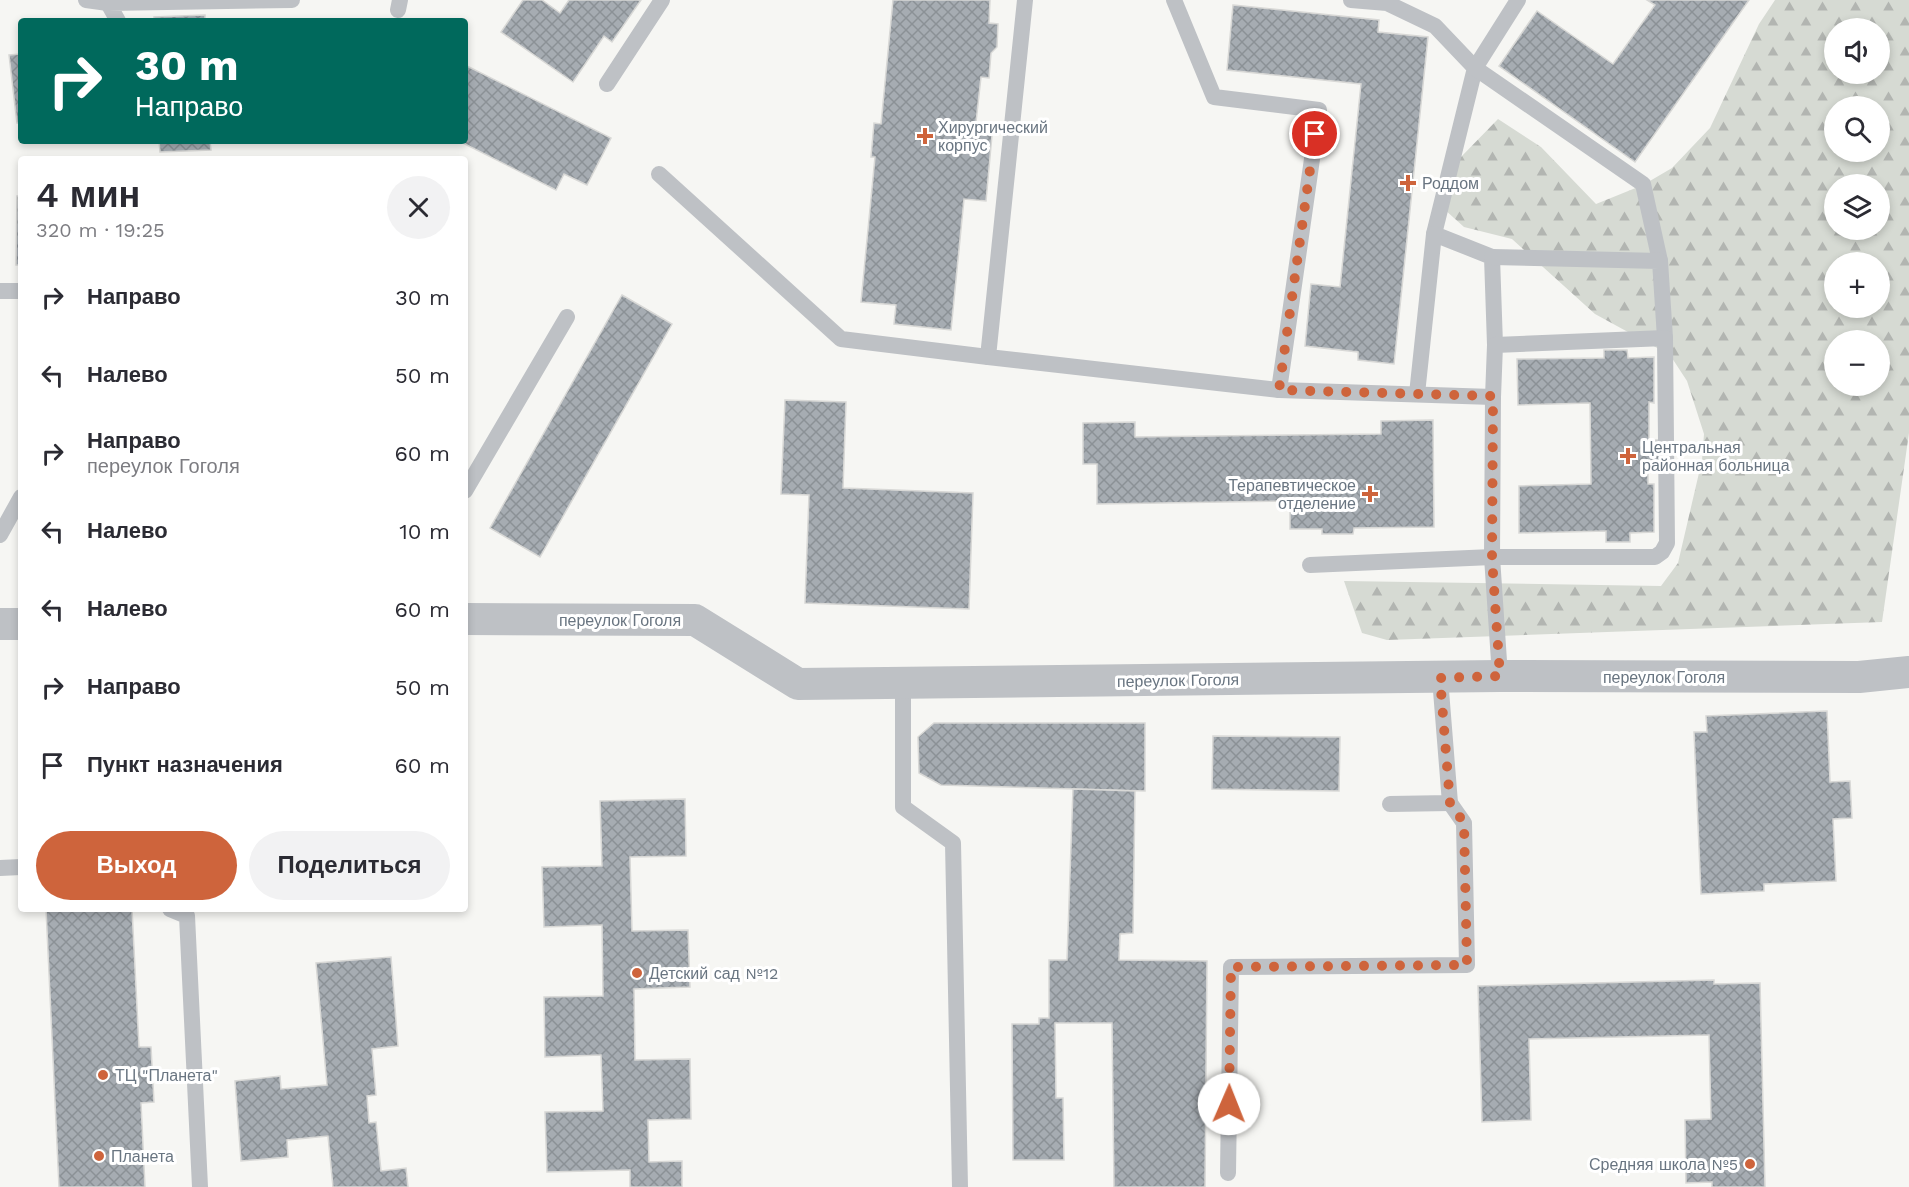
<!DOCTYPE html>
<html lang="ru">
<meta charset="utf-8">
<style>
:root{--surface:#fff;--page:#f2f2f3;--text:#2b2b33;--muted:#7c7c81;--accent:#ce643c}
body{margin:0;font-family:"Work Sans",sans-serif;background:var(--page);color:var(--text);height:100vh;display:flex;flex-direction:column;font-size:22px;white-space:nowrap}
*{box-sizing:border-box;margin:0}
p{font-size:20px;color:var(--muted)}
.icon{flex:none;width:33px;height:33px;fill:none;stroke:currentColor;stroke-width:2;stroke-linecap:round;stroke-linejoin:round}
.map{position:relative;flex:1;overflow:hidden}
.panel{position:absolute;left:18px;top:156px;width:450px;height:756px;display:flex;flex-direction:column;background:var(--surface);border-radius:6px;box-shadow:0 3px 9px #0003}
.panel>*{flex:none}
.banner{position:absolute;left:18px;top:18px;width:450px;height:126px;border-radius:6px;box-shadow:0 3px 9px #0003;background:#00695c;color:#fff;overflow:hidden}
.tools{position:absolute;left:1824px;top:18px;display:grid;gap:12px}
.tools a{display:grid;place-items:center;width:66px;height:66px;border-radius:50%;background:var(--surface);box-shadow:0 3px 9px #0003;font-size:30px}
.pin{position:absolute;display:grid;place-items:center;width:51px;height:51px;color:#fff;margin:-26px;border:3px solid #fff;border-radius:50%;box-shadow:0 2px 6px #0007}
.me{position:absolute;width:66px;margin:-33px;rotate:1deg;stroke-linejoin:round;filter:drop-shadow(0 0 4px #0008)}
.turn{display:flex;align-items:center;gap:21px;height:126px;padding:0 18px;font-size:27px}
.turn .icon{width:78px;height:78px;stroke-width:2.5}
.turn b{display:block;font-size:42px;line-height:51px}
.round{display:grid;place-items:center;flex:none;width:63px;height:63px;border-radius:32px;background:var(--page)}
.overview{display:flex;align-items:center;justify-content:space-between;height:102px;padding:0 18px}
h1{font-size:36px;font-weight:600;line-height:45px}
.action{display:flex;gap:12px;margin-top:auto;padding:12px 18px}
.action a{flex:1;height:69px;border-radius:36px;background:var(--accent);color:#fff;font-size:24px;font-weight:600;line-height:69px;text-align:center}
.action a+a{background:var(--page);color:var(--text)}
ul{padding:0;list-style:none}
li{display:flex;align-items:center;gap:18px;height:78px;padding:0 18px}
li div{flex:1}
li b{display:block;font-size:22px}
li em{font-style:normal}
.map>svg:first-child{display:block}
.forest{fill:url(#forest-firs);fill-rule:evenodd}
.building{fill:url(#building-cross-hatch);stroke:#d8d8d6;stroke-width:1.5}
.lines{fill:none;stroke-linecap:round;stroke-linejoin:round}
.service{stroke:#bec1c5;stroke-width:16}
.minor{stroke:#bec1c5;stroke-width:32}
.route{stroke:#ce643c;stroke-width:10;stroke-dasharray:0 18}
.poi-dot{fill:#ce643c;stroke:#fff;stroke-width:2}
.labels{text-anchor:middle;stroke-width:6;stroke-linejoin:round;paint-order:stroke}
.poi-label{font-size:16px;fill:#697581;stroke:#fff;text-anchor:start}
.street-label{font-size:16px;fill:#697581;stroke:#fff}
</style>
<div class="map">
<svg width="1909" height="1187" viewBox="0 0 1909 1187">
<defs>
<pattern id="forest-firs" width="22" height="20" patternUnits="userSpaceOnUse" patternTransform="scale(1.5)"><rect width="22" height="20" fill="#d6dad3"/><path d="M5 1l3.5 6h-7zM16 11l3.5 6h-7z" fill="#b2b5b1"/></pattern>
<pattern id="building-cross-hatch" width="8" height="8" patternUnits="userSpaceOnUse" patternTransform="scale(1.5)"><rect width="8" height="8" fill="#a6acb2"/><path d="M0 0l8 8M0 8l8-8" fill="none" stroke="#8b9196"/></pattern>
</defs>
<rect width="100%" height="100%" fill="#f6f6f3"/>
<path class="forest" d="M1775,0H1909V433L1882,622L1387,640L1362,633L1344,581L1661,586L1678,563L1702,460L1704,434L1687,381L1670,355L1595,314L1512,239L1464,227L1444,209L1460,158L1498,119L1541,147L1596,204L1643,185L1672,168L1710,128L1759,24ZM1834,28H1880V74H1834ZM1834,106H1880V152H1834ZM1834,184H1880V230H1834ZM1834,262H1880V308H1834ZM1834,340H1880V386H1834Z"/>
<g class="building">
<polygon points="523,0 542,0 560,13 569,0 641,0 612,42 604,36 573,82 501,32"/>
<polygon points="893,0 990,0 989,23 998,24 997,47 991,53 989,78 981,77 976,122 993,124 986,201 964,199 951,330 894,324 896,305 861,302 875,157 871,157 874,123 881,124"/>
<polygon points="1647,0 1749,0 1635,162 1499,66 1537,11 1613,64 1655,5"/>
<polygon points="1233,5 1379,20 1378,32 1428,37 1394,364 1358,360 1358,352 1305,346 1311,284 1340,287 1361,84 1227,70"/>
<polygon points="205,15 205,21 154,21 154,17"/>
<polygon points="21,54 21,123 17,123 9,55"/>
<polygon points="467,66 611,138 587,185 564,174 556,190 459,141 465,141 465,70"/>
<polygon points="159,141 210,141 211,150 160,152"/>
<polygon points="17,196 21,196 21,265 16,265"/>
<polygon points="622,295 672,324 540,557 490,528"/>
<polygon points="1604,350 1627,350 1628,358 1654,357 1654,403 1649,402 1649,440 1665,440 1665,468 1648,469 1648,484 1654,484 1654,532 1630,533 1630,542 1606,542 1606,531 1519,533 1519,486 1591,484 1590,403 1518,405 1517,359 1604,358"/>
<polygon points="785,400 846,402 843,488 973,493 969,609 805,603 809,495 781,494"/>
<polygon points="1433,420 1434,527 1354,528 1353,534 1322,534 1322,529 1290,529 1290,501 1097,504 1097,464 1083,464 1083,423 1135,422 1135,437 1381,434 1381,421"/>
<polygon points="1827,711 1830,782 1850,781 1852,818 1833,819 1836,881 1764,884 1764,891 1701,894 1694,732 1707,732 1706,716"/>
<polygon points="934,723 1145,723 1145,791 941,785 919,773 918,737"/>
<polygon points="1213,736 1340,737 1339,791 1212,789"/>
<polygon points="1073,789 1135,791 1133,933 1120,934 1119,960 1207,961 1205,1187 1114,1187 1112,1023 1055,1023 1056,1098 1063,1098 1064,1160 1013,1160 1012,1024 1039,1024 1039,1018 1049,1018 1049,960 1067,960"/>
<polygon points="685,799 686,856 630,857 632,931 688,930 690,987 634,989 635,1060 690,1059 691,1119 648,1120 649,1162 682,1161 682,1187 630,1187 630,1170 547,1172 545,1112 603,1111 601,1055 545,1057 544,997 603,996 602,925 544,927 542,867 602,866 600,801"/>
<polygon points="46,909 132,909 139,1047 151,1047 154,1102 141,1103 145,1187 59,1187"/>
<polygon points="391,957 398,1046 372,1049 376,1095 367,1096 369,1123 376,1122 381,1171 406,1168 408,1187 333,1187 328,1136 287,1140 288,1157 241,1161 235,1081 280,1076 281,1089 327,1085 316,963"/>
<polygon points="1714,980 1714,984 1760,983 1765,1187 1712,1187 1712,1182 1686,1183 1685,1120 1711,1119 1709,1035 1529,1039 1531,1120 1482,1122 1478,986"/>
</g>
<g class="lines">
<g class="service">
<polyline points="86,0 108,3 108,0"/>
<polyline points="1025,0 988,357 1279,390 1493,397 1492,557 1500,676"/>
<polyline points="1174,0 1214,97 1319,110 1279,390"/>
<polyline points="1351,0 1387,3 1435,26 1475,68 1434,234 1492,257 1495,345"/>
<polyline points="1518,0 1475,68 1643,184 1660,261"/>
<polyline points="398,10 400,0"/>
<polyline points="118,21 108,3 292,0"/>
<polyline points="607,84 662,0"/>
<polyline points="659,174 841,339 988,357"/>
<polyline points="1492,257 1660,261 1665,338"/>
<polyline points="0,291 21,291"/>
<polyline points="1417,394 1434,234"/>
<polyline points="465,491 567,317"/>
<polyline points="0,535 21,497"/>
<polyline points="1310,565 1492,557 1655,557 1662,552 1667,543 1665,338 1495,345 1493,397"/>
<polyline points="903,684 903,807 953,843 960,1187"/>
<polyline points="1390,804 1450,803 1440,678"/>
<polyline points="0,868 21,867"/>
<polyline points="170,909 187,916 200,1187"/>
<polyline points="1228,1173 1231,967 1467,965 1464,823 1450,803"/>
</g>
<g class="minor">
<polyline points="465,619 695,620 798,684 1500,676 1859,677 1909,672"/>
<polyline points="0,624 21,624"/>
</g>
</g>
<g class="lines">
<polyline class="route" points="1229,1104 1231,967 1467,965 1464,823 1450,803 1440,678 1500,676 1492,558 1493,396 1279,390 1315,134"/>
</g>
<g class="poi-dot">
<path d="M922 127h6v6h6v6h-6v6h-6v-6h-6v-6h6z"/>
<path d="M1405 174h6v6h6v6h-6v6h-6v-6h-6v-6h6z"/>
<path d="M1625 447h6v6h6v6h-6v6h-6v-6h-6v-6h6z"/>
<path d="M1367 485h6v6h6v6h-6v6h-6v-6h-6v-6h6z"/>
<circle cx="637" cy="973" r="6"/>
<circle cx="103" cy="1075" r="6"/>
<circle cx="99" cy="1156" r="6"/>
<circle cx="1750" cy="1164" r="6"/>
</g>
<g class="labels">
<g class="poi-label">
<text x="938" y="133">Хирургический<tspan x="938" dy="18">корпус</tspan></text>
<text x="1422" y="189">Роддом</text>
<text x="1642" y="453">Центральная<tspan x="1642" dy="18">районная больница</tspan></text>
<text x="1356" y="491" text-anchor="end">Терапевтическое<tspan x="1356" dy="18">отделение</tspan></text>
<text x="649" y="979">Детский сад №12</text>
<text x="115" y="1081">ТЦ "Планета"</text>
<text x="111" y="1162">Планета</text>
<text x="1738" y="1170" text-anchor="end">Средняя школа №5</text>
</g>
<g class="street-label">
<text x="620" y="626">переулок Гоголя</text>
<text x="1664" y="683">переулок Гоголя</text>
<text transform="translate(1178 680) rotate(-1)" y="6">переулок Гоголя</text>
</g>
</g>
</svg>
<div class="tools">
<a><svg class="icon" aria-label="sound" viewBox="0 0 24 24"><path d="M4 9h4l5-4v14l-5-4H4zM17 9q2 3 0 6"/></svg></a>
<a><svg class="icon" aria-label="search" viewBox="0 0 24 24"><circle cx="10" cy="10" r="6"/><path d="M15 15l6 6"/></svg></a>
<a><svg class="icon" aria-label="layers" viewBox="0 0 24 24"><path d="M12 4l9 5-9 5-9-5zM3 14l9 5 9-5"/></svg></a>
<a>+</a>
<a>−</a>
</div>
<div class="pin" style="left:1315px;top:134px;background:#d93025"><svg class="icon" aria-label="arrive" viewBox="0 0 24 24"><path d="M6 21V4h12l-3 4 3 4H6"/></svg></div>
<svg class="me" style="left:1229px;top:1104px" viewBox="-20 -20 40 40"><circle r="19" fill="#fff"/><path d="M0-13L10 11 0 6-10 11z" fill="#ce643c"/></svg>
<div class="banner">
<div class="turn"><svg class="icon" aria-label="right" viewBox="0 0 24 24"><path d="M7 20v-9h11M14 6l5 5-5 5"/></svg><div><b>30 m</b>Направо</div></div>
</div>
<section class="panel">
<div class="overview"><div><h1>4 мин</h1><p>320 m · 19:25</p></div><a class="round"><svg class="icon" aria-label="close" viewBox="0 0 24 24"><path d="M6 6l12 12M18 6L6 18"/></svg></a></div>
<ul>
<li><svg class="icon" aria-label="right" viewBox="0 0 24 24"><path d="M7 20v-9h11M14 6l5 5-5 5"/></svg><div><b>Направо</b></div><em>30 m</em></li>
<li><svg class="icon" aria-label="left" viewBox="0 0 24 24"><path d="M17 20v-9H6M10 6l-5 5 5 5"/></svg><div><b>Налево</b></div><em>50 m</em></li>
<li><svg class="icon" aria-label="right" viewBox="0 0 24 24"><path d="M7 20v-9h11M14 6l5 5-5 5"/></svg><div><b>Направо</b><p>переулок Гоголя</p></div><em>60 m</em></li>
<li><svg class="icon" aria-label="left" viewBox="0 0 24 24"><path d="M17 20v-9H6M10 6l-5 5 5 5"/></svg><div><b>Налево</b></div><em>10 m</em></li>
<li><svg class="icon" aria-label="left" viewBox="0 0 24 24"><path d="M17 20v-9H6M10 6l-5 5 5 5"/></svg><div><b>Налево</b></div><em>60 m</em></li>
<li><svg class="icon" aria-label="right" viewBox="0 0 24 24"><path d="M7 20v-9h11M14 6l5 5-5 5"/></svg><div><b>Направо</b></div><em>50 m</em></li>
<li><svg class="icon" aria-label="arrive" viewBox="0 0 24 24"><path d="M6 21V4h12l-3 4 3 4H6"/></svg><div><b>Пункт назначения</b></div><em>60 m</em></li>
</ul>
<div class="action"><a>Выход</a><a>Поделиться</a></div>
</section>
</div>
